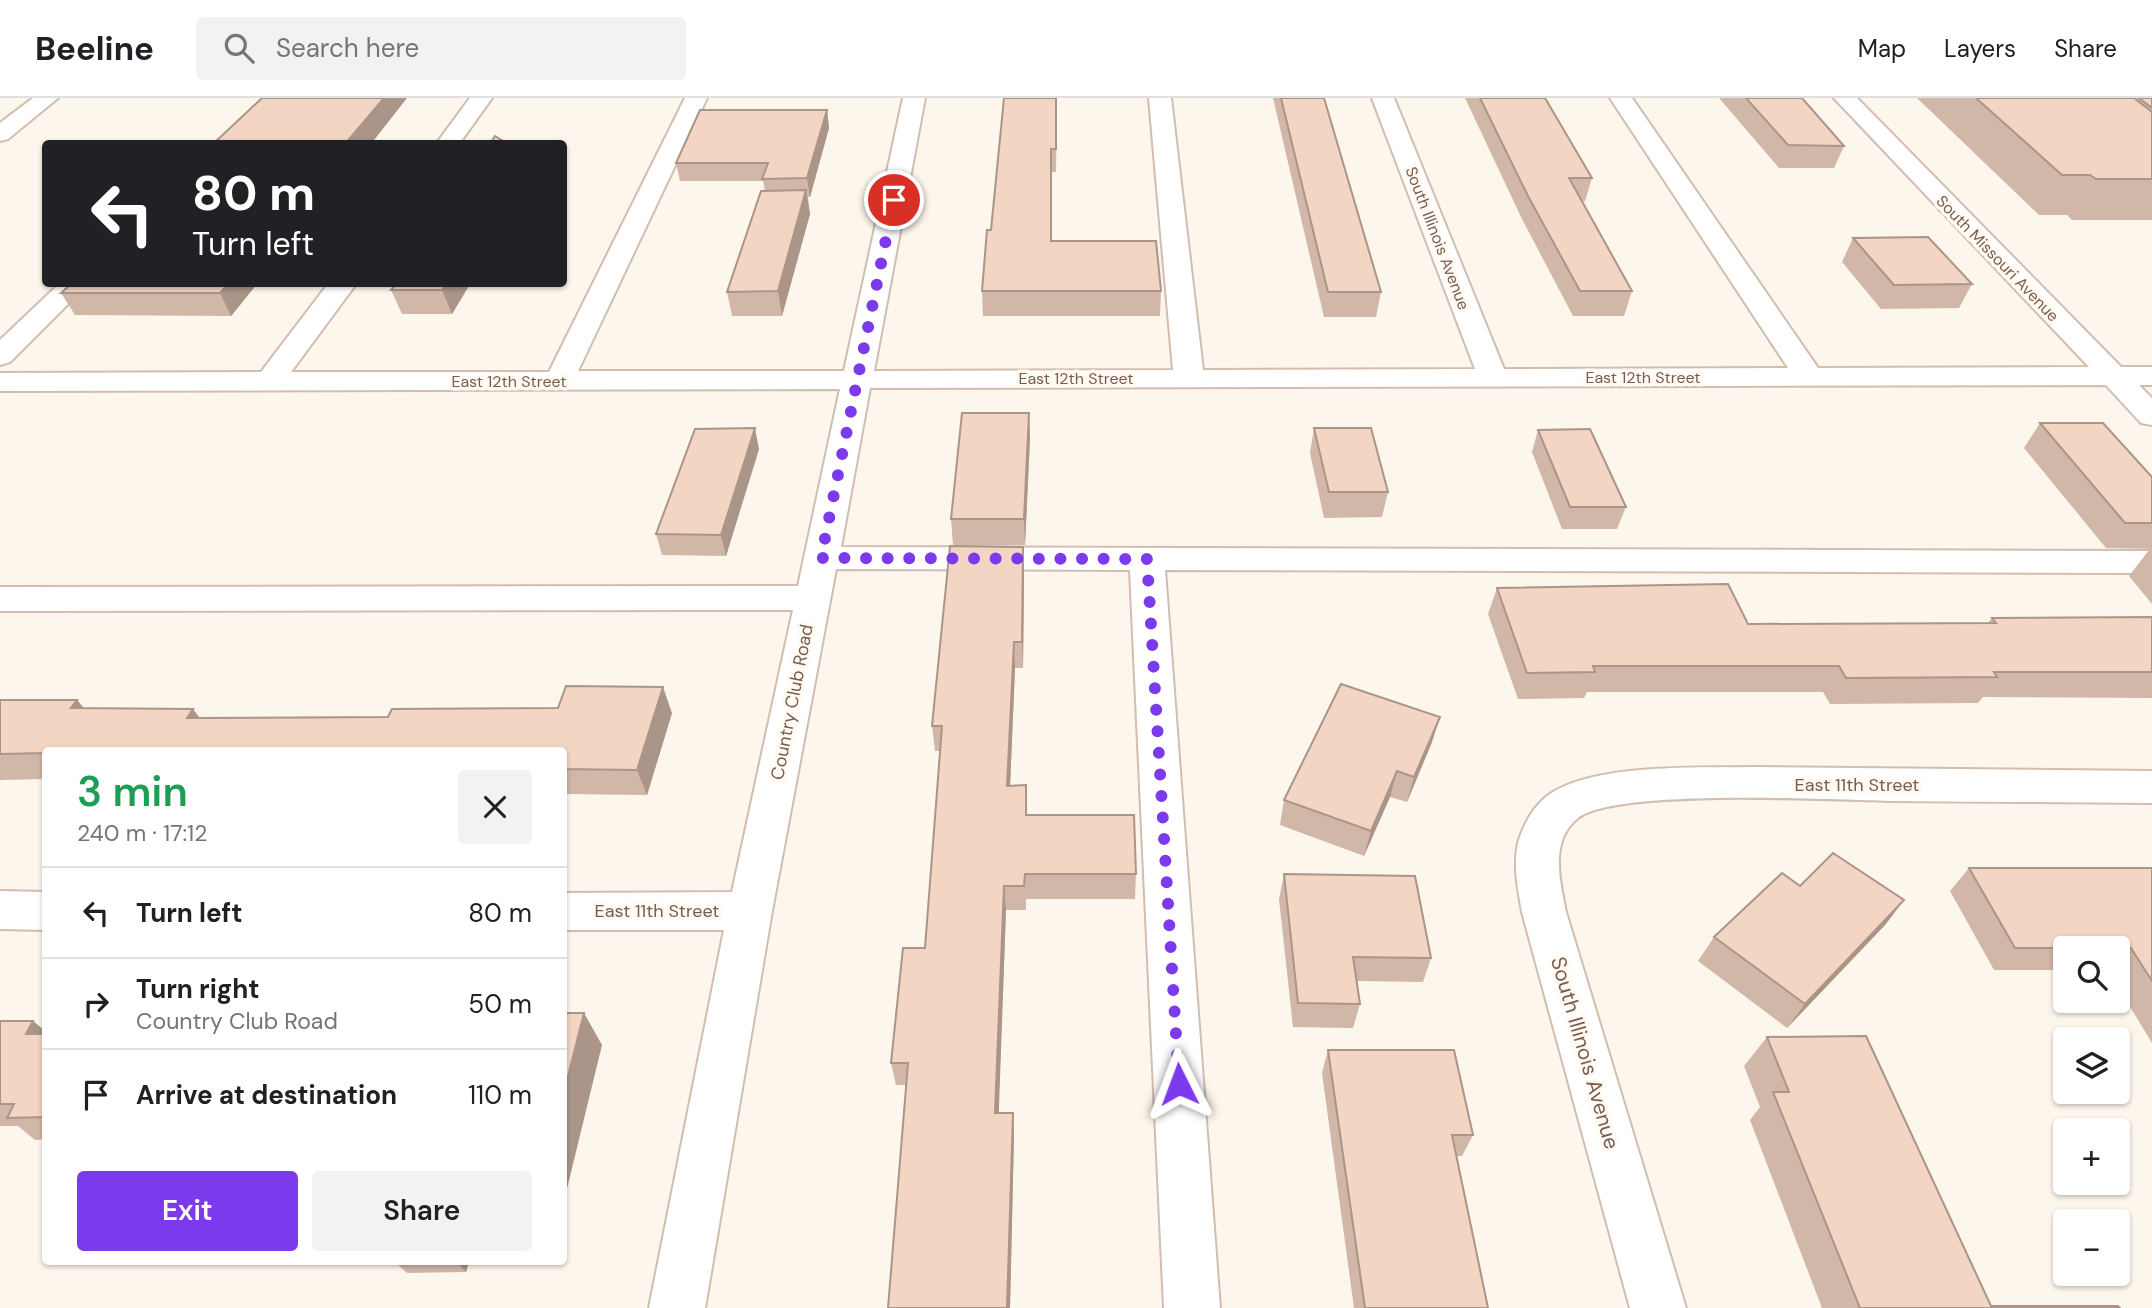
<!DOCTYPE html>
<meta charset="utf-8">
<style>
:root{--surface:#fff;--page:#f2f2f2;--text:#202124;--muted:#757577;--line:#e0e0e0;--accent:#7c3aed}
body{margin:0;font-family:"DM Sans",sans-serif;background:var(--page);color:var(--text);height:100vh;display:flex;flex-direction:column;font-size:26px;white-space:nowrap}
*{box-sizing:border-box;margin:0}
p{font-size:23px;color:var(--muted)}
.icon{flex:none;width:38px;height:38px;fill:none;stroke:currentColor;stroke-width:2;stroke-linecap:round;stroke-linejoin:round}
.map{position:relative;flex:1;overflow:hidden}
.details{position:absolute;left:42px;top:649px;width:525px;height:518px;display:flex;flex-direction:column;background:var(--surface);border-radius:7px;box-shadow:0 2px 5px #0004}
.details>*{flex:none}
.guide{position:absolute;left:42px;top:42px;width:525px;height:147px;border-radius:7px;box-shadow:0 2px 5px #0004;background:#202124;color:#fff;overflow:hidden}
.buttons{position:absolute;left:2053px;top:838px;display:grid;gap:14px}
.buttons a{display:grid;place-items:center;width:77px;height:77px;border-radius:7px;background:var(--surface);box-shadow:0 2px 5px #0004;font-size:35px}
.pin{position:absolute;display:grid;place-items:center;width:60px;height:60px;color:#fff;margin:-30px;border:4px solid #fff;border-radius:50%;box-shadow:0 2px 7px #0007}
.me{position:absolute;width:77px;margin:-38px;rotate:357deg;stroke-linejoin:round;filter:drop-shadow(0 0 5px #0008)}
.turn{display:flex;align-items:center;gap:24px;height:147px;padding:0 35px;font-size:32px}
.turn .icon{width:91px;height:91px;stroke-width:2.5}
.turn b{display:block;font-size:49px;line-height:60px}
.round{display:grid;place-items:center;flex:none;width:74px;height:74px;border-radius:7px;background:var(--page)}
.headline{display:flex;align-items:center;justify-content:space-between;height:119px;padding:0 35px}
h1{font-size:42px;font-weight:600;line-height:52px;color:#1e9e55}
.action{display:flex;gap:14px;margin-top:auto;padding:14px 35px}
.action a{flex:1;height:80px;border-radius:7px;background:var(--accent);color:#fff;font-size:28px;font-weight:600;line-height:80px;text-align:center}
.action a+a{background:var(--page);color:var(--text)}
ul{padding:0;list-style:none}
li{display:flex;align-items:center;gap:21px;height:91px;padding:0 35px;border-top:2px solid var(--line)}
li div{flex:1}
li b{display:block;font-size:26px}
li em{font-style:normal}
header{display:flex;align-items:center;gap:42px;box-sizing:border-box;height:98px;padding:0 35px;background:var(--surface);border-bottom:2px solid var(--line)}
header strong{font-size:33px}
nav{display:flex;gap:38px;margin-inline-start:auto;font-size:24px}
.search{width:490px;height:63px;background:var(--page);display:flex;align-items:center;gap:18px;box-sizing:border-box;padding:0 24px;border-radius:7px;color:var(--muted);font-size:26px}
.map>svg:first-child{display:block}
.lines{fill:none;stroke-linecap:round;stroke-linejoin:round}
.minor-casing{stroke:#d1beb0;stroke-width:4}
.minor{fill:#fff;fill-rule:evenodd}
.wall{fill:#d1b7a8}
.shaded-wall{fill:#aa9588}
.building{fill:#f3d5c3;stroke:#aa9588;stroke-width:2}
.route{stroke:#7c3aed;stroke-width:12;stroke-dasharray:0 21.6}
.labels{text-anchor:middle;stroke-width:7;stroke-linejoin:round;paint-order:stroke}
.far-street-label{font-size:16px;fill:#7a5c4d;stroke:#fffaf3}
.street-label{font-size:18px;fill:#7a5c4d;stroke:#fffaf3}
.near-street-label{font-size:21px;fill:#7a5c4d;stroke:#fffaf3}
</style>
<header>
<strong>Beeline</strong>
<div class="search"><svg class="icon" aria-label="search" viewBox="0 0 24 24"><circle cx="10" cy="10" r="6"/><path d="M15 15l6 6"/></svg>Search here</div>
<nav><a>Map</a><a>Layers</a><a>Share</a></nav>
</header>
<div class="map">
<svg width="2152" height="1210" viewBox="0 0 2152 1210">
<rect width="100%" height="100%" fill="#fdf6ec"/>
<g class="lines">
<defs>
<g id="minor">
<polygon points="33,0 58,0 8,41 0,43 0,25"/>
<polygon points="470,0 492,0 459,46 436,46"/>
<polygon points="685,0 707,0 578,273 844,273 903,0 925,0 874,273 1173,272 1149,0 1171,0 1203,272 1475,271 1372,0 1394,0 1504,271 1788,270 1610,0 1632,0 1818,270 2089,269 1834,0 1857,0 2121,269 2152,269 2152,287 2139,287 2152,300 2152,327 2141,325 2106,287 870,290 841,449 2152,453 2152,475 1165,472 1220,1210 1164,1210 1130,472 836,471 772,813 705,1210 649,1210 724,832 564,832 564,795 732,794 793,512 0,513 0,489 798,488 840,291 0,293 0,275 261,274 328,186 356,186 291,274 549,274"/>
<polygon points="59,186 88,186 10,264 0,267 0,242"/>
<path d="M1755,669L2152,673V705C2066,704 1979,704 1893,703C1835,702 1616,690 1578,720C1549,743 1560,783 1566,814L1686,1210H1630L1522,814C1518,791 1513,768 1518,745C1523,727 1534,707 1550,696C1596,665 1700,670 1755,669Z"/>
<polygon points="0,793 46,794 46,832 0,831"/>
</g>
</defs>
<use href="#minor" class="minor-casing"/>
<use href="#minor" class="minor"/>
</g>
<g class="wall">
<polygon points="1057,0 1056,74 1052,74 1052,143 1161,193 1160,218 983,218 982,193"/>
<polygon points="1273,0 1324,0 1381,194 1376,219 1324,219"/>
<polygon points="1465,0 1545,0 1592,80 1585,103 1582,103 1632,193 1624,218 1573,218 1522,121"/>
<polygon points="1719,0 1802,0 1844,48 1834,70 1779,70"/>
<polygon points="1917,0 2152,0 2152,122 2072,122 2067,117 2039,117"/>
<polygon points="827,12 829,30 810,99 808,99 810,116 782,218 732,218 727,194 765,93 763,83 680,83 676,65"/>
<polygon points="1853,140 1972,186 1959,210 1881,211 1842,164"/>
<polygon points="71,186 257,186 231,218 75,217 61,195"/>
<polygon points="396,186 470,186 452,216 402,216 391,192"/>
<polygon points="1029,315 1030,340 1025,447 953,447 951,421"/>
<polygon points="2040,325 2152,379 2152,451 2106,450 2024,350"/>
<polygon points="1314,330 1388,394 1382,419 1324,420 1310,355"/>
<polygon points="1538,332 1626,409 1617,431 1562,431 1532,354"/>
<polygon points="759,351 726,458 662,457 656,436"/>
<polygon points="2149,452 2152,452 2152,506 2129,478"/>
<polygon points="1024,474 1023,570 1015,570 1010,688 1027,717 1136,776 1135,801 1026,801 1026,812 1006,812 998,1015 1013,1015 1014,1037 1010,1210 888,1210 906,987 896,987 891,965 925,850 940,653 935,653 932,628"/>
<polygon points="1497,490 1748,526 1988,525 1992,520 2152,519 2152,600 1983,599 1978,605 1830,606 1823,594 1587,594 1584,600 1518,601 1488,516"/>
<polygon points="0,602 77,602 84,611 193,611 200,620 388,619 672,615 647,697 564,696 564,653 46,653 46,681 0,682"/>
<polygon points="1432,644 1407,704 1390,699 1364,758 1280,727 1284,702"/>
<polygon points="1969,770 2152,770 2152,945 2118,889 2118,850 2065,850 2065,872 1994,872 1950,793"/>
<polygon points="1284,776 1431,860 1423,884 1357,883 1360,906 1353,930 1293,929 1279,801"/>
<polygon points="1904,802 1885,827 1787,930 1698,863 1714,839"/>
<polygon points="0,923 33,923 46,934 46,1041 35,1042 18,1028 0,1028"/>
<polygon points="1767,939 1991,1208 2120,1210 1822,1210 1750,1022 1760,1009 1744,968"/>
<polygon points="1328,952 1473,1037 1462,1058 1457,1058 1488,1210 1354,1210 1322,975"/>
<polygon points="395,1164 469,1164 466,1174 407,1175"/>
</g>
<g class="shaded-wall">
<polygon points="384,0 407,0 371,46 345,46"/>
<polygon points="827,12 829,30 810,99 807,80"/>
<polygon points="806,92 810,116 782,218 778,193"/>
<polygon points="228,186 257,186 231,218 220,195"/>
<polygon points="446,186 470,186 452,216 442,192"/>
<polygon points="1029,315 1030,340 1025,447 1024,421"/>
<polygon points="755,330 759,351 726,458 721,437"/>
<polygon points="1023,449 1024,474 1023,570 1022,544"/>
<polygon points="1014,544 1015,570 1009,713 1007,688"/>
<polygon points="663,589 672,615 647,697 637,672"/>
<polygon points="77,602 98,627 71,610"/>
<polygon points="193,611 211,637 187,620"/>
<polygon points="1440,619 1432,644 1407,704 1414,679"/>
<polygon points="1397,673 1390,699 1364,758 1371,733"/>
<polygon points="1004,788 1006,812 998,1037 995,1015"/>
<polygon points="1904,802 1885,827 1787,930 1805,906"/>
<polygon points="584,915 602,947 564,1103 564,994"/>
<polygon points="33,923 46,934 46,952 26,936"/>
<polygon points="1013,1015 1014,1037 1010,1210 1007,1210"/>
<polygon points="457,1164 469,1164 466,1174"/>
</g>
<g class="building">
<polygon points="262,0 384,0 345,46 213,46"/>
<polygon points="1004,0 1056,0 1056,51 1051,51 1051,143 1156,143 1161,193 982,193 987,132 991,132"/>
<polygon points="1281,0 1324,0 1381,194 1328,194"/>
<polygon points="1480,0 1545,0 1592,80 1569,80 1632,193 1580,193 1528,98"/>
<polygon points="1746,0 1802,0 1844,48 1788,47"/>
<polygon points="1976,0 2134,0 2152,14 2152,81 2096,81 2090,77 2062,77"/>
<polygon points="2139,0 2152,0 2152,10"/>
<polygon points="700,12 827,12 807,80 762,81 768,65 676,65"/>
<polygon points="495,38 508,46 490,46"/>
<polygon points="806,92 778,193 727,194 761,93"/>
<polygon points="1928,139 1972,186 1894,187 1853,140"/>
<polygon points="71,186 228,186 220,195 61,195"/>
<polygon points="396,186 446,186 442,192 391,192"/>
<polygon points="962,315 1029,315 1024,421 951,421"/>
<polygon points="2040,325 2103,325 2152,379 2152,425 2125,425"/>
<polygon points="755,330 721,437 656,436 695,331"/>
<polygon points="1314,330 1371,330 1388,394 1329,394"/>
<polygon points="1590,331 1626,409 1570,409 1538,332"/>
<polygon points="950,448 1023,449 1022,544 1014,544 1007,688 1026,687 1026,717 1134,717 1136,776 1025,776 1024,788 1004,788 995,1015 1013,1015 1007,1210 888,1210 908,965 891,965 903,850 925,850 942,628 932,628"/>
<polygon points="1728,486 1748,526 1996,525 1992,520 2152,519 2152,574 1994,574 1997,579 1846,580 1839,568 1593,568 1595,574 1527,575 1497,490"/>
<polygon points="1341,586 1440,619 1414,679 1397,673 1371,733 1284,702"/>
<polygon points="566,588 663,589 637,672 564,671 564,653 46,653 46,655 0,656 0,602 77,602 71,610 193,611 187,620 388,619 392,611 558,610"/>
<polygon points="1833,755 1904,802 1805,906 1714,839 1782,775 1800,788"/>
<polygon points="1969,770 2152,770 2152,883 2131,850 2015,850"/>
<polygon points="1284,776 1415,778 1431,860 1353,859 1360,906 1298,905"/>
<polygon points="564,915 584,915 564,994"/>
<polygon points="0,923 33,923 26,936 46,936 46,1019 7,1020 14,1006 0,1006"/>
<polygon points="1866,938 1991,1208 2118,1208 2120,1210 1860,1210 1773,994 1789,994 1767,939"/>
<polygon points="1328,952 1454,952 1473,1037 1452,1037 1488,1210 1365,1210"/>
</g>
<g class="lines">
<polyline class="route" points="894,102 821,460 1147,461 1179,986"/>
</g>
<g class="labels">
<g class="far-street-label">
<text transform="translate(1438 140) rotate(69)" y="6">South Illinois Avenue</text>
<text transform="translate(1998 160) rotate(46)" y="6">South Missouri Avenue</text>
<text x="1643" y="285">East 12th Street</text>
<text x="1076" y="286">East 12th Street</text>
<text x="509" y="289">East 12th Street</text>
</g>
<g class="street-label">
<text transform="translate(792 604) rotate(-79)" y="6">Country Club Road</text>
<text x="1857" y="693">East 11th Street</text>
<text x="657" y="819">East 11th Street</text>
</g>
<g class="near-street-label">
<text transform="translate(1585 955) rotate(74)" y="7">South Illinois Avenue</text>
</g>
</g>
</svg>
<div class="buttons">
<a><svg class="icon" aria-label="search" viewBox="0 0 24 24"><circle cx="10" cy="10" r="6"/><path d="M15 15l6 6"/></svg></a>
<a><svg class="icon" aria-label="layers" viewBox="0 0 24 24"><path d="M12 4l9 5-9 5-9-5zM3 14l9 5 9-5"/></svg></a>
<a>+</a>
<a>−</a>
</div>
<div class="pin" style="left:894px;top:102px;background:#d93025"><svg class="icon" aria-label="arrive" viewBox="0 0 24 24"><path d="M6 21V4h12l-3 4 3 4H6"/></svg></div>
<svg class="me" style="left:1179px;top:986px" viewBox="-20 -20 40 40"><path d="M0-17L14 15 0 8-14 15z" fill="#7c3aed" stroke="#fff" stroke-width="4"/></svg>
<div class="guide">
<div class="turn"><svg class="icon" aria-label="left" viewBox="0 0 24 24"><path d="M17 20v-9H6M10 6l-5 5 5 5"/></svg><div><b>80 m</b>Turn left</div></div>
</div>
<section class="details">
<div class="headline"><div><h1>3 min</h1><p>240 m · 17:12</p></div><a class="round"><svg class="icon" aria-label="close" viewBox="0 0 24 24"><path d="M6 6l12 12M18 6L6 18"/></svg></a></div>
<ul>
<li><svg class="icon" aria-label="left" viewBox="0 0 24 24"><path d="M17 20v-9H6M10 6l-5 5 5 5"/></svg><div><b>Turn left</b></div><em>80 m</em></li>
<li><svg class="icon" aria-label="right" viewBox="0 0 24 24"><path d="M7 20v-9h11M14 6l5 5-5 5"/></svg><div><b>Turn right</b><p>Country Club Road</p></div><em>50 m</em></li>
<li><svg class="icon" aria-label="arrive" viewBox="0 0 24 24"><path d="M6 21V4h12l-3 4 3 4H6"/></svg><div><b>Arrive at destination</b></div><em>110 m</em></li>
</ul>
<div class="action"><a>Exit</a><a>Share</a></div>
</section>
</div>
